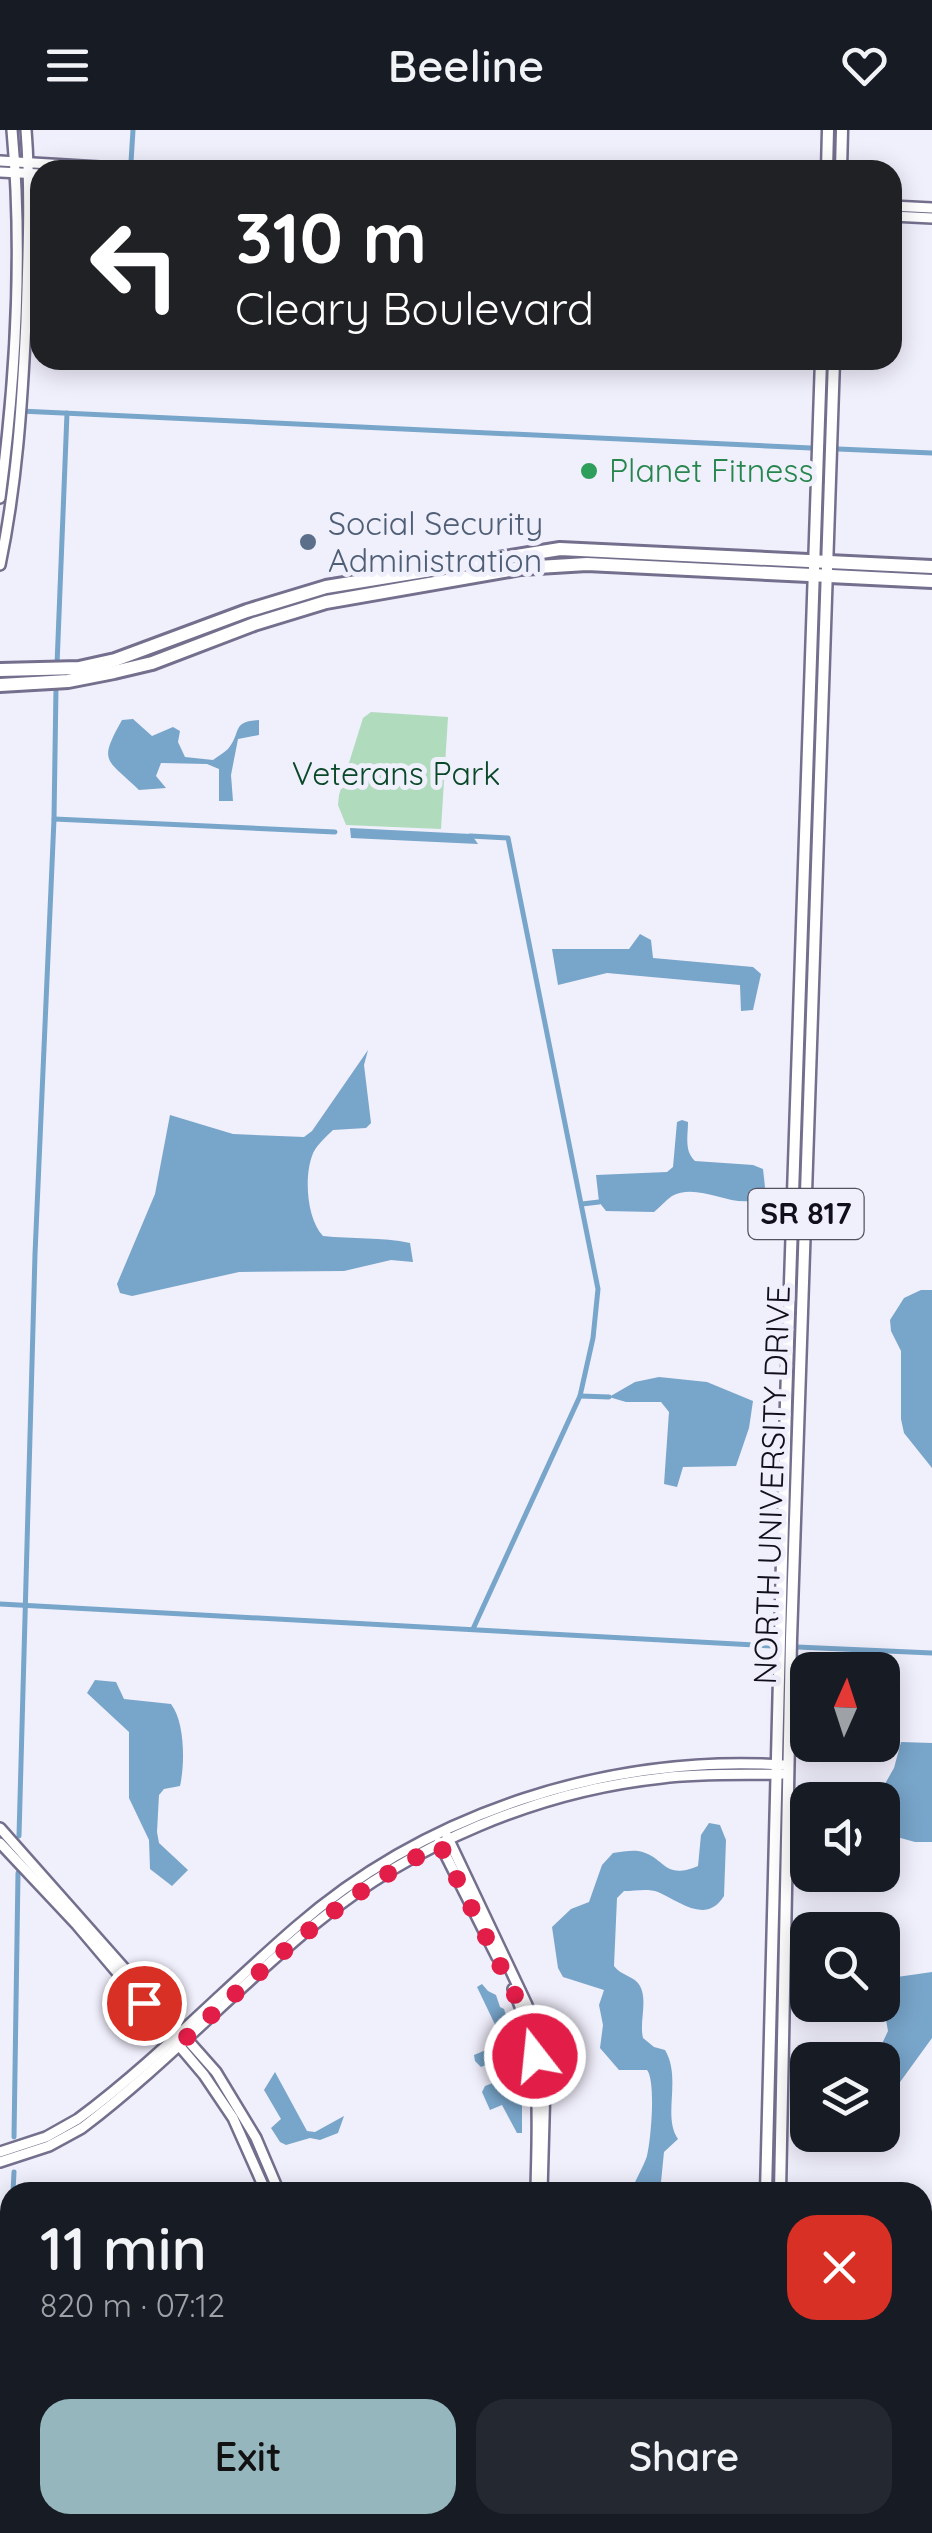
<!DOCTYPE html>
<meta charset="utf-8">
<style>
:root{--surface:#171b24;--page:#242831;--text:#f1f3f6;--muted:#9ea1a6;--accent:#94b6bc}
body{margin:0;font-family:Quicksand,sans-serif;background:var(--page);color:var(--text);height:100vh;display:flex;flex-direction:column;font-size:38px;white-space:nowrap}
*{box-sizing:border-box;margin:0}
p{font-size:32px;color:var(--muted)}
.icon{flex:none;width:55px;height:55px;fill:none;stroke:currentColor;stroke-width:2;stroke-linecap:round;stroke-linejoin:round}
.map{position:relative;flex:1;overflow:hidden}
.drawer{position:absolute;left:0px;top:2052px;width:932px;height:352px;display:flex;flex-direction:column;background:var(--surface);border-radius:30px 30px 0 0;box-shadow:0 5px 25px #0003}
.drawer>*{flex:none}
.guide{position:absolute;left:30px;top:30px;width:872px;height:210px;border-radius:30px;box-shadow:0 5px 25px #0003;background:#202124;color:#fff;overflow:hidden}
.needle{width:65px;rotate:3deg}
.tools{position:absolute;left:790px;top:1522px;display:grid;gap:20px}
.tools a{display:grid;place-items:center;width:110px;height:110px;border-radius:20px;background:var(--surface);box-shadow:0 5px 25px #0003;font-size:50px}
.pin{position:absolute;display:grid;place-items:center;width:85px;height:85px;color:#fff;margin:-42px;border:5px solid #fff;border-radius:50%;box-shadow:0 2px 10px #0007}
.me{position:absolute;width:110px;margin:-55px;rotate:344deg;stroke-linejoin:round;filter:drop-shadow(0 0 8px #0008)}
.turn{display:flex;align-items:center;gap:35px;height:210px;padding:0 40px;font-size:45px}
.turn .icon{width:130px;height:130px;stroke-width:2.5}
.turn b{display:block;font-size:70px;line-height:85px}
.round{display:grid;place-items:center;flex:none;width:105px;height:105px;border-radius:30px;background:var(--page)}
.overview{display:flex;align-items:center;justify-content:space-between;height:170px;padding:0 40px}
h1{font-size:60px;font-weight:600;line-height:75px}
.cta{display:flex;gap:20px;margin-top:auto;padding:20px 40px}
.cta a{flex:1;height:115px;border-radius:30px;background:var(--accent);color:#111;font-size:40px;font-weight:600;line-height:115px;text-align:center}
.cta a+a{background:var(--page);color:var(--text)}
header{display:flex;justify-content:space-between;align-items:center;height:130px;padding:0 40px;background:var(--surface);font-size:45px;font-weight:600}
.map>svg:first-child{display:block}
.green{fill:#b0dbbd}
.water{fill:#78a5ca}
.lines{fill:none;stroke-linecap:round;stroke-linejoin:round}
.canal{stroke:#78a5ca;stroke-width:5}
.secondary-casing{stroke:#736f8d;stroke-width:14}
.primary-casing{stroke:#736f8d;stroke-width:15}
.highway-casing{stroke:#736f8d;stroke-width:18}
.secondary{stroke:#fff;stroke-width:9}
.primary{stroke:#fff;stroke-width:10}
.highway{stroke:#fff;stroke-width:12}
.route{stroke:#e11d48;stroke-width:18;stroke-dasharray:0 32.4}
.leisure-dot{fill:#2e9e5b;stroke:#f0effc;stroke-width:4}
.service-dot{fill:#5c6f8a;stroke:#f0effc;stroke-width:4}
.labels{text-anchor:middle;stroke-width:10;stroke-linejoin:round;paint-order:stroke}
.shield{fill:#f0effc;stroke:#54525e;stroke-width:2.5}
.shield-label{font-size:30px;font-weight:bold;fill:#110f1a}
.leisure-label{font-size:32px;fill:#27864d;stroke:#f0effc;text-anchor:start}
.service-label{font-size:32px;fill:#4e5e75;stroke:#f0effc;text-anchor:start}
.park-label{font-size:32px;fill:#094828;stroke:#f0effc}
.street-label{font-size:32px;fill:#110f1a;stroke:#f0effc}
</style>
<header><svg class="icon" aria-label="menu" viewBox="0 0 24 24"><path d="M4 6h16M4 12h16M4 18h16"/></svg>Beeline<svg class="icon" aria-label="heart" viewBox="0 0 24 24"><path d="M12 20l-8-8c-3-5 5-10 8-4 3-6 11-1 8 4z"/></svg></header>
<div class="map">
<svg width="932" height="2403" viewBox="0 0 932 2403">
<rect width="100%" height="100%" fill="#f0effc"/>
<polygon class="green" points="371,582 448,587 441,699 346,695 338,675 339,665 363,588"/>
<g class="water">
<path d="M133,589L152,606L173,597L180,601L178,612L185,627L213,630C218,626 224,623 228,619C242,602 231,591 259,590V605L238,609L231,645L233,671H219V639L207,634L161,633L156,646L166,658L139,660C106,628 98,633 122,590Z"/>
<polygon points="350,698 471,704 478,714 351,708"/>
<polygon points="640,804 651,810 653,828 753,837 761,844 753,880 741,881 740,855 607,843 558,855 552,819 629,819"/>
<path d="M368,920L364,935L371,993L366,998L333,1000C326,1007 315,1016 312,1026C304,1048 307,1089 323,1106C352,1109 382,1107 410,1113L413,1132L391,1130L344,1141L239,1142L132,1166L120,1163L117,1154L155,1064L170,985L233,1004L304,1007L312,1001Z"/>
<path d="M682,990L688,992C688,1006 684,1021 695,1031L753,1035L763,1039L765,1057L760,1068C735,1081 699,1051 672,1066C666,1070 660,1077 654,1082L606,1081L599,1072L596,1045L667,1042L673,1037L677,992Z"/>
<polygon points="921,1160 932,1160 932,1338 904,1303 901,1289 901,1221 891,1201 890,1190 904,1168"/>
<polygon points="659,1247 707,1252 753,1271 749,1298 736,1336 683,1337 677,1357 664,1354 669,1282 661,1272 626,1272 609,1267 635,1252"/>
<path d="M95,1550L116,1552L124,1569L171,1574C185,1592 185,1634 180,1656L164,1659L159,1665L157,1702L159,1713L188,1740L172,1756L150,1739L149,1710L129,1668V1602L87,1563Z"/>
<polygon points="901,1612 932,1613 932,1712 915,1712 886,1704 882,1659 894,1638"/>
<path d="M709,1693L720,1695L726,1710L724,1766C706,1795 679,1771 658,1762C648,1758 635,1761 624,1761L617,1768L614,1836C621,1846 635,1846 640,1856C648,1871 639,1892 643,1908L654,1917L665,1920C682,1949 662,1986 678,2009L664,2022L660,2062H631C635,2050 643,2038 647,2026C651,2010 656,1951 647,1940H619L600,1918L603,1895L599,1875L604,1860L563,1847L558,1838L552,1797L571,1779L589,1772L602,1735L613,1723C621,1722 631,1720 638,1721C666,1726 662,1751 698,1736L701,1705Z"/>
<polygon points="932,1842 932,1908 895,1959 883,1967 882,1930 863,1930 880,1918 888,1901 886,1890 872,1875 882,1875 883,1849"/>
<polygon points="482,1854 488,1861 496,1865 500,1877 504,1879 517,1918 516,1922 481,1937 475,1931 474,1925 498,1915 501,1907 477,1857"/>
<polygon points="275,1942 307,2001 315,2002 344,1986 338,2003 320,2010 310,2008 286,2015 280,2012 271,1998 281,1989 264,1960"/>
<polygon points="514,1945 522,1951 522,2003 517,2003 502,1975 490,1980 482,1962 485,1956"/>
</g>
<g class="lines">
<g class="canal">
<polyline points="131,32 133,0"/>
<polyline points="20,281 811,318"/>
<polyline points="838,319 932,323"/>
<polyline points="57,535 67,283"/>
<polyline points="54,689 335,702"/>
<polyline points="470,706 508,708 598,1159 593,1208 580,1266 473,1499"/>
<polyline points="582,1074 599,1072"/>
<polyline points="580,1266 609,1267"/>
<polyline points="0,1474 772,1516"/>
<polyline points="797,1517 932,1523"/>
<polyline points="19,1706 35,1124 54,689 56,558"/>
<polyline points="14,2007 18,1743"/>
<polyline points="13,2062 14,2042"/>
<polyline points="6,2403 10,2216"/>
</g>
<defs>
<g id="secondary">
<polyline points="0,31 150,40"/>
<polyline points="0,42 40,44"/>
<polyline points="892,76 932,78"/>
<polyline points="892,86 932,88"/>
<path d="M0,368C16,247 23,121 12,0"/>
<path d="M0,435C17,354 22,274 26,191C28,127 31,64 26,0"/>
<polyline points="0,1698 216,1942 256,2008 279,2062"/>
<polyline points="447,1706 527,1875 538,1907 545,1953 542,2062"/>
<polyline points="439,1712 497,1827"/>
<polyline points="0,1713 77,1795 204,1945 233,1988 266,2062"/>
<path d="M513,1859C544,1928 537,1989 536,2062"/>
<path d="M0,2022L46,2007L78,1989C155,1932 223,1860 296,1797C428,1682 609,1624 784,1635"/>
<path d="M0,2032L49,2016L82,1998C165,1935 236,1858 316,1793C413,1714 538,1661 662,1648C702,1643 743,1645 783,1644"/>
<polyline points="922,2137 932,2138"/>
<polyline points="252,2403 256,2395"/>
<polyline points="264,2403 268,2395"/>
<polyline points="437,2403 437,2395"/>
<polyline points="443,2403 443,2395"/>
</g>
<g id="primary">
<polyline points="827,40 828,0"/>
<polyline points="841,40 842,0"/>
<polyline points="766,2062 786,1272 821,230"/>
<polyline points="780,2062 791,1509 834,230"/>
<polyline points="818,2395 822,2403"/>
<polyline points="834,2395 838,2403"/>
</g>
<g id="highway">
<polyline points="0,540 79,538 115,530 247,481 326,457 560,419 932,437"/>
<polyline points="0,555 68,551 114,542 152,533 254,494 326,472 521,438 587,434 932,451"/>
</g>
</defs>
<use href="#secondary" class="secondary-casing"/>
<use href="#primary" class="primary-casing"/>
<use href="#highway" class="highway-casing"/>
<use href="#secondary" class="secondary"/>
<use href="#primary" class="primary"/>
<use href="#highway" class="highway"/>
</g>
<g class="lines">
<path class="route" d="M144,1873L173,1907L181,1900L187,1907C267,1836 343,1762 440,1715L521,1877L535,1926"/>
</g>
<circle class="leisure-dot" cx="589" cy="341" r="10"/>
<circle class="service-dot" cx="308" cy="412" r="10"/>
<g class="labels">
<rect class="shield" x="748.5" y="1059" width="115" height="50" rx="8"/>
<g class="shield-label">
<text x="806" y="1094">SR 817</text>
</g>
<g class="leisure-label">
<text x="609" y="352">Planet Fitness</text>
</g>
<g class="service-label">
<text x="328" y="405">Social Security<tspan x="328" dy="37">Administration</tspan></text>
</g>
<g class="park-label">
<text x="396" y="655">Veterans Park</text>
</g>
<g class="street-label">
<text transform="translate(772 1355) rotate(-88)" y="11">NORTH UNIVERSITY DRIVE</text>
</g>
</g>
</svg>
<div class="tools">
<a><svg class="needle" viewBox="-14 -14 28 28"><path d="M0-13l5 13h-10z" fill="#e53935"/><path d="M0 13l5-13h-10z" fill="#9ea1a6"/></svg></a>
<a><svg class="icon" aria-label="sound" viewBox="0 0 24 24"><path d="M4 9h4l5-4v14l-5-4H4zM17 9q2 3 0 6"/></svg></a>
<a><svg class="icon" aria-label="search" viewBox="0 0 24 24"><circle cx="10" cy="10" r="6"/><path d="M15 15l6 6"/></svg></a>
<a><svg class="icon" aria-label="layers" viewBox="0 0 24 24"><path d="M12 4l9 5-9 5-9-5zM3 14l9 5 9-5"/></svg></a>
</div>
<div class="pin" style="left:144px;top:1873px;background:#d93025"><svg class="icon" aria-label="arrive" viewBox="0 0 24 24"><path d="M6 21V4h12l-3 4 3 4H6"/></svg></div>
<svg class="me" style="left:535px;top:1926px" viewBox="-20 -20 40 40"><circle r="17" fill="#e11d48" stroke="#fff" stroke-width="3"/><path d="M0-11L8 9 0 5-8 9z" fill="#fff"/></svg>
<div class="guide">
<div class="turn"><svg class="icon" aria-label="left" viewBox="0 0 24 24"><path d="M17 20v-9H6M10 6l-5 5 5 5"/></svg><div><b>310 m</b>Cleary Boulevard</div></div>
</div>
<section class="drawer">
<div class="overview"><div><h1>11 min</h1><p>820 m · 07:12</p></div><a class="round" style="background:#d93025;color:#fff"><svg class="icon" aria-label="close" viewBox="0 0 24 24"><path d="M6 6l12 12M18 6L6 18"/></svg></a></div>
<div class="cta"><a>Exit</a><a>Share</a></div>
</section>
</div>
